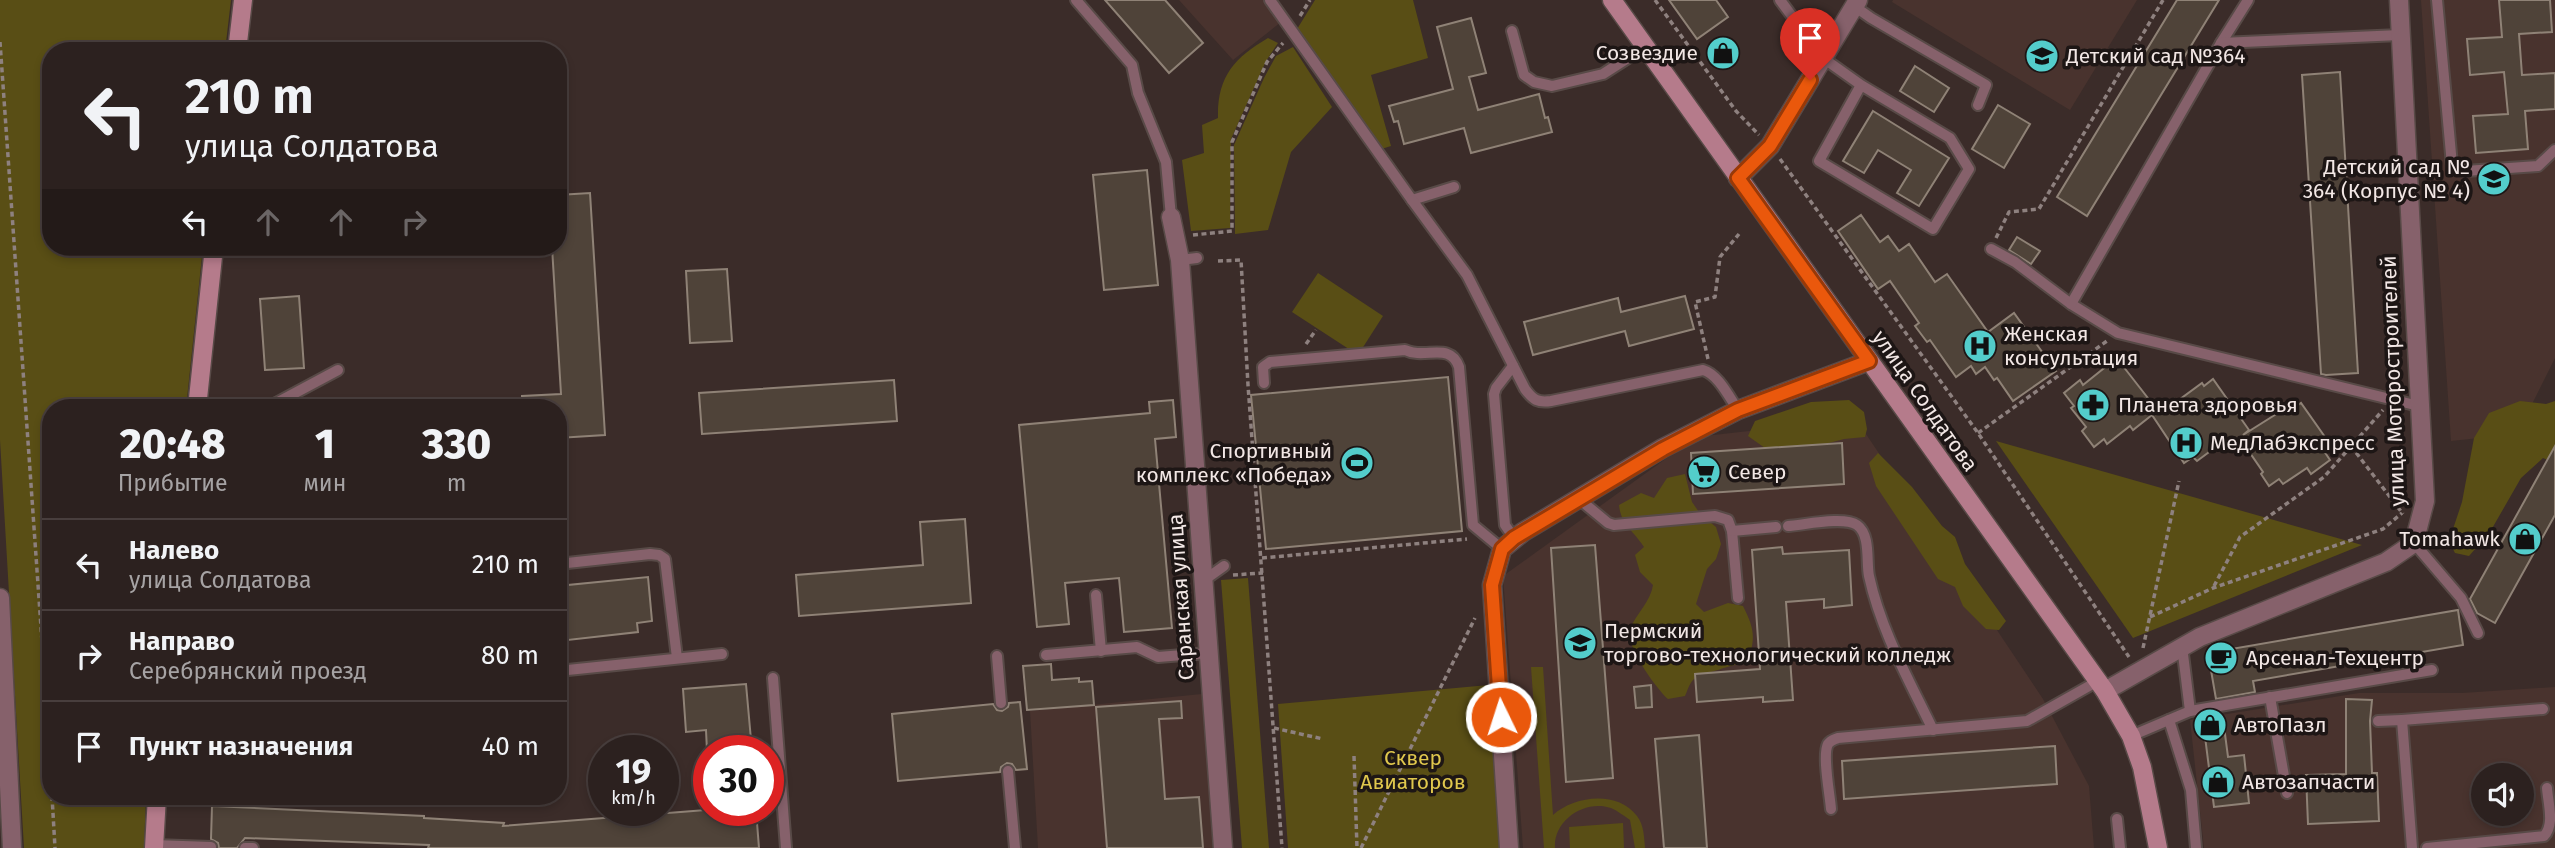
<!DOCTYPE html>
<html lang="ru">
<meta charset="utf-8">
<style>
:root{--surface:#2c211f;--page:#382e2c;--text:#f1f3f6;--muted:#a6a3a4;--line:#483e3d}
body{margin:0;font-family:"Fira Sans",sans-serif;background:var(--page);color:var(--text);height:100vh;display:flex;flex-direction:column;font-size:26px;white-space:nowrap}
*{box-sizing:border-box;margin:0}
p{font-size:23px;color:var(--muted)}
.icon{flex:none;width:38px;height:38px;fill:none;stroke:currentColor;stroke-width:2;stroke-linecap:round;stroke-linejoin:round}
.map{position:relative;flex:1;overflow:hidden}
.drawer{position:absolute;left:42px;top:399px;width:525px;height:406px;display:flex;flex-direction:column;background:var(--surface);border-radius:28px;box-shadow:0 4px 10px #0003,0 0 0 2px var(--line)}
.drawer>*{flex:none}
.banner{position:absolute;left:42px;top:42px;width:525px;height:214px;border-radius:28px;box-shadow:0 4px 10px #0003,0 0 0 2px var(--line);background:#2c211f;color:var(--text);overflow:hidden}
.controls{position:absolute;left:2471px;top:763px;display:grid;gap:14px}
.controls a{display:grid;place-items:center;width:63px;height:63px;border-radius:50%;background:var(--surface);box-shadow:0 4px 10px #0003,0 0 0 2px var(--line);font-size:35px}
.speed{position:absolute;left:588px;top:735px;display:flex;gap:14px;font-size:35px;font-weight:700;text-align:center}
.speed>*{display:grid;place-content:center;width:91px;height:91px;border-radius:50%;background:var(--surface);box-shadow:0 4px 10px #0003,0 0 0 2px var(--line);line-height:1}
.speed small{font-size:18px;font-weight:400}
.speed .limit{border:10px solid #d22;background:#fff;color:#111}
.pin{position:absolute;display:grid;place-items:center;width:60px;height:60px;color:#fff;margin:-72px -30px;border-radius:50% 50% 50% 0;rotate:-45deg;box-shadow:0 0 7px #0007}
.pin .icon{rotate:45deg}
.me{position:absolute;width:77px;margin:-38px;rotate:356deg;stroke-linejoin:round;filter:drop-shadow(0 0 5px #0008)}
.turn{display:flex;align-items:center;gap:24px;height:147px;padding:0 28px;font-size:32px}
.turn .icon{width:91px;height:91px;stroke-width:2.5}
.turn b{display:block;font-size:49px;line-height:60px}
.lanes{display:flex;align-items:center;height:66px;padding:0 28px;background:#0003;justify-content:center;gap:35px;direction:ltr}
.lanes .off{opacity:.35}
.eta{display:flex;justify-content:space-evenly;align-items:center;height:119px;text-align:center}
.eta b{font-size:42px;font-weight:800;line-height:49px}
ul{padding:0;list-style:none}
li{display:flex;align-items:center;gap:21px;height:91px;padding:0 28px;border-top:2px solid var(--line)}
li div{flex:1}
li b{display:block;font-size:26px}
li em{font-style:normal}
.map>svg:first-child{display:block}
.built{fill:#49332e;fill-rule:evenodd}
.green{fill:#594e15}
.building{fill:#4f4339;stroke:#8f8276;stroke-width:2}
.lines{fill:none;stroke-linecap:round;stroke-linejoin:round}
.lane-casing{stroke:#584a47;stroke-width:14}
.street-casing{stroke:#584a47;stroke-width:21}
.secondary-casing{stroke:#584a47;stroke-width:21}
.path{stroke:#8e817f;stroke-width:3.5;stroke-dasharray:5 3.5;stroke-linecap:butt}
.lane{stroke:#86616b;stroke-width:10}
.street{stroke:#86616b;stroke-width:18}
.secondary{stroke:#b57b8b;stroke-width:18}
.route-casing{stroke:#983908;stroke-width:18}
.route{stroke:#ea580c;stroke-width:12}
.labels{text-anchor:middle;stroke-width:7;stroke-linejoin:round;paint-order:stroke}
.poi-label{font-size:21px;fill:#f2e7e5;stroke:#1d1615;text-anchor:start}
.street-label{font-size:21px;fill:#f2e7e5;stroke:#1d1615}
.park-label{font-size:21px;fill:#e0c74d;stroke:#1d1615}
</style>
<div class="map">
<svg width="2555" height="848" viewBox="0 0 2555 848">
<rect width="100%" height="100%" fill="#3b2c29"/>
<g class="built">
<polygon points="1179,0 1265,0 1281,22 1233,60"/>
<polygon points="1893,0 2137,0 2070,110 1892,2"/>
<polygon points="2421,0 2555,0 2555,358 2517,434 2451,441"/>
<polygon points="1856,419 2043,699 2089,786 2094,848 1523,848 1503,576 1696,437"/>
<path d="M2555,687V848H2204L2190,720L2359,693H2462ZM2483,775H2522V814H2483Z"/>
<polygon points="1202,694 1213,848 1038,848 1030,711"/>
</g>
<g class="green">
<polygon points="0,0 231,0 225,51 51,51 51,247 203,247 186,408 51,408 51,796 146,796 144,848 24,848 0,440"/>
<polygon points="1315,0 1413,0 1428,58 1371,75 1391,146 1375,151 1294,34"/>
<path d="M1268,38L1278,43L1266,61L1231,139L1230,228L1191,231L1182,160L1204,153L1202,125L1218,118C1217,77 1234,58 1268,38Z"/>
<polygon points="1293,47 1332,107 1291,152 1268,230 1235,234 1234,145 1264,78 1276,56"/>
<polygon points="1318,273 1383,316 1358,355 1292,312"/>
<polygon points="1849,400 1864,412 1867,429 1865,437 1844,439 1810,448 1765,448 1748,436 1755,421 1811,402"/>
<polygon points="2520,401 2546,404 2555,401 2555,463 2543,458 2521,478 2490,532 2469,556 2455,553 2449,541 2462,502 2474,438 2489,413"/>
<polygon points="1996,441 2362,545 2133,638"/>
<polygon points="1878,453 1912,487 1942,526 1955,537 1965,564 2006,621 1999,630 1986,629 1963,606 1955,587 1938,579 1876,486 1869,463"/>
<path d="M1685,474L1692,502L1701,515L1716,527L1721,544L1716,559L1707,569L1696,604L1704,612L1728,603L1743,606C1754,628 1756,637 1748,660C1737,665 1699,674 1693,680C1689,684 1687,692 1685,696L1668,699C1656,688 1624,644 1630,629C1636,614 1651,601 1653,585L1640,572L1635,555L1644,547C1633,530 1621,525 1619,505L1641,493L1654,498L1667,478Z"/>
<polygon points="1248,578 1269,848 1242,848 1221,580"/>
<path d="M1531,667H1543L1553,815C1574,796 1617,790 1637,816C1644,825 1644,837 1645,848H1635L1630,820C1624,816 1618,811 1611,808C1584,799 1553,821 1555,848H1544Z"/>
<polygon points="1489,685 1500,848 1288,848 1278,704"/>
<polygon points="1623,823 1624,848 1570,848 1569,827"/>
</g>
<g class="building">
<polygon points="1105,0 1165,0 1203,43 1169,73"/>
<polygon points="1669,0 1716,0 1728,17 1697,39"/>
<polygon points="2177,0 2219,0 2087,216 2057,197"/>
<polygon points="2499,0 2550,0 2552,32 2519,34 2522,75 2555,73 2555,109 2525,111 2528,149 2476,153 2473,116 2508,114 2504,72 2470,75 2467,39 2502,37"/>
<polygon points="1471,18 1486,73 1469,77 1478,110 1539,94 1545,118 1548,117 1552,132 1471,153 1464,128 1404,144 1398,121 1394,122 1389,106 1453,89 1437,27"/>
<polygon points="1915,66 1949,88 1934,112 1900,91"/>
<polygon points="2340,72 2358,373 2326,375 2321,374 2302,75"/>
<polygon points="1998,105 2030,124 2004,168 1972,149"/>
<polygon points="1873,111 1949,158 1919,206 1897,193 1911,170 1878,150 1864,173 1843,161"/>
<polygon points="1147,170 1158,285 1104,290 1093,175"/>
<polygon points="590,193 605,435 558,438 558,408 522,408 522,396 561,394 552,247 558,247 558,195"/>
<polygon points="1861,215 1880,242 1888,236 1899,251 1909,244 1935,282 1947,274 1988,332 2014,313 2056,371 2013,401 1997,378 1994,380 1985,367 1976,374 1971,366 1956,377 1930,340 1927,342 1915,326 1919,323 1890,281 1878,289 1838,231"/>
<polygon points="2017,237 2040,251 2031,264 2009,250"/>
<polygon points="727,269 732,341 690,343 686,271"/>
<polygon points="299,296 304,368 265,370 260,299"/>
<polygon points="1685,296 1694,329 1629,346 1625,331 1533,355 1524,322 1618,298 1621,312"/>
<polygon points="2119,361 2158,411 2153,414 2174,399 2176,402 2202,383 2204,386 2213,379 2249,430 2243,435 2286,408 2288,412 2301,403 2325,437 2318,442 2330,460 2311,474 2307,468 2283,484 2279,479 2269,486 2261,474 2263,472 2239,437 2224,449 2220,444 2197,461 2193,457 2184,463 2152,415 2133,430 2130,426 2107,444 2104,439 2094,447 2082,431 2086,427 2071,408 2074,406 2064,393 2080,380 2083,385 2108,365 2109,368"/>
<polygon points="1448,377 1462,531 1266,549 1251,395"/>
<polygon points="894,380 897,421 702,434 699,393"/>
<polygon points="1173,400 1176,437 1155,439 1172,628 1124,632 1119,578 1065,583 1069,624 1037,627 1019,425 1150,413 1149,402"/>
<polygon points="1842,443 1844,484 1693,494 1691,453"/>
<polygon points="2555,446 2555,515 2495,623 2477,613 2470,599"/>
<polygon points="965,519 971,603 799,616 796,575 923,565 920,522"/>
<polygon points="1595,545 1613,778 1566,782 1551,548"/>
<polygon points="1782,547 1783,554 1849,550 1852,605 1824,608 1824,599 1786,602 1793,700 1763,702 1763,697 1697,702 1695,674 1760,669 1752,550"/>
<polygon points="648,577 652,621 637,623 638,632 568,640 567,630 558,631 558,586"/>
<polygon points="2458,610 2463,645 2253,681 2255,692 2216,699 2208,653"/>
<polygon points="1051,664 1052,680 1079,678 1079,682 1092,681 1094,705 1027,710 1023,666"/>
<polygon points="746,684 752,751 707,751 706,730 686,732 683,689"/>
<polygon points="1651,685 1652,707 1636,708 1634,687"/>
<polygon points="2346,699 2372,700 2370,721 2372,773 2377,773 2379,821 2308,824 2306,775 2346,774"/>
<polygon points="1181,701 1182,718 1159,719 1165,799 1199,797 1203,848 1107,848 1096,707"/>
<polygon points="1020,702 1027,769 1016,770 1012,764 1007,763 1001,767 1000,772 898,781 892,714 993,704 997,710 1002,711 1008,707 1009,703"/>
<polygon points="2223,719 2228,757 2244,755 2249,803 2214,807 2203,721"/>
<polygon points="1699,735 1707,848 1664,848 1655,739"/>
<polygon points="2055,746 2057,784 1844,799 1842,761"/>
<polygon points="212,806 424,816 424,818 504,823 503,826 706,810 756,810 759,848 428,848 429,845 245,838 237,848 219,848 218,843 211,839"/>
</g>
<g class="lines">
<defs>
<g id="lane">
<polyline points="1076,0 1132,65 1138,93 1166,162 1171,217"/>
<polyline points="1270,0 1412,200 1454,187"/>
<polyline points="1780,0 1823,58 1861,85 1819,161 1933,229 1969,169 1950,138 1861,85"/>
<polyline points="2437,0 2452,165 2457,170 2465,171 2538,166 2555,150"/>
<polyline points="1854,6 1871,18 1986,85 1978,105"/>
<polyline points="1512,31 1524,75 1534,82 1552,86 1603,74 1645,47"/>
<polyline points="2221,43 2248,0"/>
<path d="M1412,200L1467,275L1525,389C1533,400 1538,403 1551,401L1703,370C1718,374 1729,397 1738,410"/>
<polyline points="1991,249 2015,262 2071,304 2118,333 2419,406"/>
<polyline points="1180,260 1197,258"/>
<polyline points="2071,304 2221,43 2400,35"/>
<polyline points="1513,366 1496,388 1494,394 1505,525 1514,538"/>
<path d="M1264,383L1263,367L1270,362L1405,350C1425,360 1450,341 1459,367L1473,525L1502,549"/>
<polyline points="267,408 338,370"/>
<polyline points="1579,499 1608,523 1614,525 1715,516 1728,520 1732,531 1738,598"/>
<path d="M1788,526C1804,525 1844,516 1857,525C1871,535 1866,562 1869,576C1881,631 1909,680 1933,730"/>
<polyline points="1732,531 1776,527"/>
<polyline points="2414,543 2461,598 2478,633"/>
<polyline points="558,564 650,554 659,555 665,559 677,658"/>
<polyline points="1203,581 1224,566"/>
<polyline points="1096,595 1101,651"/>
<polyline points="1046,655 1137,647 1158,657 1208,653"/>
<polyline points="997,656 1001,703"/>
<polyline points="558,671 722,654"/>
<polyline points="773,678 786,848"/>
<polyline points="2270,697 2287,793"/>
<polyline points="2190,711 2432,670"/>
<polyline points="2169,720 2191,790 2196,848"/>
<polyline points="2402,720 2543,709"/>
<polyline points="2378,721 2402,720 2412,848"/>
<polyline points="2131,736 2190,711 2182,646"/>
<polyline points="1008,771 1015,848"/>
<path d="M1831,809C1830,795 1822,755 1828,744C1831,740 1833,740 1838,738L2027,721L2098,681"/>
<polyline points="2117,819 2120,848"/>
<polyline points="154,845 211,847"/>
<polyline points="245,848 253,848"/>
<path d="M2427,848L2544,836C2555,825 2548,803 2547,788"/>
</g>
<g id="street">
<polyline points="1738,178 1770,146 1858,0"/>
<polyline points="1171,217 1180,260 1223,848"/>
<polyline points="0,598 12,848"/>
<polyline points="2105,691 2200,637 2386,562 2414,543 2425,501 2399,0"/>
<polyline points="1509,848 1492,585 1502,549 1523,532 1663,448 1738,410 1869,361"/>
</g>
<g id="secondary">
<polyline points="1612,0 2105,691 2131,736 2142,767 2158,848"/>
<polyline points="237,51 243,0"/>
<polyline points="197,408 214,247"/>
<polyline points="154,848 157,796"/>
</g>
</defs>
<use href="#lane" class="lane-casing"/>
<use href="#street" class="street-casing"/>
<use href="#secondary" class="secondary-casing"/>
<g class="path">
<polyline points="1655,0 1736,111 1759,135"/>
<polyline points="1300,16 1310,0"/>
<polyline points="0,42 51,770"/>
<polyline points="1780,159 1978,433 2129,657"/>
<polyline points="1193,235 1232,231 1232,142 1267,62 1283,43"/>
<polyline points="1996,238 2009,212 2039,209 2163,0"/>
<polyline points="1218,261 1241,260 1248,385 1282,848"/>
<polyline points="1306,344 1316,330"/>
<polyline points="1708,359 1695,302 1715,297 1720,257 1739,234"/>
<polyline points="1978,433 2107,341"/>
<polyline points="2351,446 2403,514"/>
<polyline points="1262,558 1467,539"/>
<polyline points="1233,575 1263,573"/>
<polyline points="2214,586 2240,537 2324,477 2383,410"/>
<polyline points="2150,617 2213,588 2383,529 2402,513"/>
<polyline points="2143,648 2179,481"/>
<polyline points="1274,728 1323,739"/>
<polyline points="1354,756 1357,848"/>
<polyline points="52,796 55,848"/>
<polyline points="1361,848 1475,618"/>
</g>
<use href="#lane" class="lane"/>
<use href="#street" class="street"/>
<use href="#secondary" class="secondary"/>
</g>
<g class="lines">
<defs>
<polyline id="route" points="1501,717 1492,585 1502,549 1514,538 1663,449 1738,410 1869,361 1738,178 1770,146 1810,80"/>
</defs>
<use href="#route" class="route-casing"/>
<use href="#route" class="route"/>
</g>
<defs>
<symbol id="shop-disc" viewBox="-11 -11 22 22"><circle r="9.5" fill="#53cdcb" stroke="#1d1615"/><path d="M-5-2.5h2.3a2.7 3.5 0 0 1 5.4 0H5L5.5 6h-11ZM-1.5-2.5h3a1.5 2.3 0 0 0-3 0Z" fill="#111"/></symbol>
<symbol id="school-disc" viewBox="-11 -11 22 22"><circle r="9.5" fill="#53cdcb" stroke="#1d1615"/><path d="M0-5L7-2L0 1L-7-2ZM-4 1L0 2.5L4 1V4Q0 6-4 4Z" fill="#111"/></symbol>
<symbol id="hospital-disc" viewBox="-11 -11 22 22"><circle r="9.5" fill="#53cdcb" stroke="#1d1615"/><path d="M-5-5h3v3.5h4V-5h3V5h-3V1.5h-4V5h-3Z" fill="#111"/></symbol>
<symbol id="pharmacy-disc" viewBox="-11 -11 22 22"><circle r="9.5" fill="#53cdcb" stroke="#1d1615"/><path d="M-2-6h4v4h4v4h-4v4h-4v-4h-4v-4h4Z" fill="#111"/></symbol>
<symbol id="stadium-disc" viewBox="-11 -11 22 22"><circle r="9.5" fill="#53cdcb" stroke="#1d1615"/><path d="M0-5a6.5 5 0 1 0 0 10a6.5 5 0 1 0 0-10ZM-3.5-1.8h7v3.6h-7Z" fill="#111"/></symbol>
<symbol id="supermarket-disc" viewBox="-11 -11 22 22"><circle r="9.5" fill="#53cdcb" stroke="#1d1615"/><path d="M-6-5.5h2.5l.6 2H6L4.5 2H-2.5L-4.4-4H-6ZM-1.5 3.2a1.3 1.3 0 1 0 .1 0ZM3 3.2a1.3 1.3 0 1 0 .1 0Z" fill="#111"/></symbol>
<symbol id="university-disc" viewBox="-11 -11 22 22"><circle r="9.5" fill="#53cdcb" stroke="#1d1615"/><path d="M0-5L7-2L0 1L-7-2ZM-4 1L0 2.5L4 1V4Q0 6-4 4Z" fill="#111"/></symbol>
<symbol id="cafe-disc" viewBox="-11 -11 22 22"><circle r="9.5" fill="#53cdcb" stroke="#1d1615"/><path d="M-5.5-4.5H6V0H3Q3 3.5 0 3.5H-2.5Q-5.5 3.5-5.5 0ZM3-3.2v2h1.7v-2ZM-6 4.5H4V6H-6Z" fill="#111"/></symbol>
</defs>
<g fill-rule="evenodd">
<use href="#shop-disc" x="1704" y="34" width="38" height="38"/>
<use href="#school-disc" x="2023" y="37" width="38" height="38"/>
<use href="#school-disc" x="2475" y="160" width="38" height="38"/>
<use href="#hospital-disc" x="1961" y="327" width="38" height="38"/>
<use href="#pharmacy-disc" x="2074" y="386" width="38" height="38"/>
<use href="#hospital-disc" x="2167" y="424" width="38" height="38"/>
<use href="#stadium-disc" x="1338" y="444" width="38" height="38"/>
<use href="#supermarket-disc" x="1685" y="453" width="38" height="38"/>
<use href="#shop-disc" x="2506" y="520" width="38" height="38"/>
<use href="#university-disc" x="1561" y="624" width="38" height="38"/>
<use href="#cafe-disc" x="2202" y="639" width="38" height="38"/>
<use href="#shop-disc" x="2191" y="706" width="38" height="38"/>
<use href="#shop-disc" x="2199" y="763" width="38" height="38"/>
</g>
<g class="labels">
<g class="poi-label">
<text x="1698" y="60" text-anchor="end">Созвездие</text>
<text x="2066" y="63">Детский сад №364</text>
<text x="2470" y="174" text-anchor="end">Детский сад №<tspan x="2470" dy="24">364 (Корпус № 4)</tspan></text>
<text x="2004" y="341">Женская<tspan x="2004" dy="24">консультация</tspan></text>
<text x="2118" y="412">Планета здоровья</text>
<text x="2210" y="450">МедЛабЭкспресс</text>
<text x="1332" y="458" text-anchor="end">Спортивный<tspan x="1332" dy="24">комплекс «Победа»</tspan></text>
<text x="1728" y="479">Север</text>
<text x="2500" y="546" text-anchor="end">Tomahawk</text>
<text x="1604" y="638">Пермский<tspan x="1604" dy="24">торгово-технологический колледж</tspan></text>
<text x="2246" y="665">Арсенал-Техцентр</text>
<text x="2234" y="732">АвтоПазл</text>
<text x="2242" y="789">Автозапчасти</text>
</g>
<g class="street-label">
<text transform="translate(2393 381) rotate(-92)" y="7">улица Моторостроителей</text>
<text transform="translate(1925 401) rotate(55)" y="7">улица Солдатова</text>
<text transform="translate(1181 597) rotate(-94)" y="7">Саранская улица</text>
</g>
<g class="park-label">
<text x="1413" y="765">Сквер<tspan x="1413" dy="24">Авиаторов</tspan></text>
</g>
</g>
</svg>
<div class="controls">
<a><svg class="icon" aria-label="sound" viewBox="0 0 24 24"><path d="M4 9h4l5-4v14l-5-4H4zM17 9q2 3 0 6"/></svg></a>
</div>
<div class="speed"><div>19<small>km/h</small></div><div class="limit">30</div></div>
<div class="pin" style="left:1810px;top:80px;background:#d93025"><svg class="icon" aria-label="arrive" viewBox="0 0 24 24"><path d="M6 21V4h12l-3 4 3 4H6"/></svg></div>
<svg class="me" style="left:1501px;top:717px" viewBox="-20 -20 40 40"><circle r="17" fill="#ea580c" stroke="#fff" stroke-width="3"/><path d="M0-11L8 9 0 5-8 9z" fill="#fff"/></svg>
<div class="banner">
<div class="turn"><svg class="icon" aria-label="left" viewBox="0 0 24 24"><path d="M17 20v-9H6M10 6l-5 5 5 5"/></svg><div><b>210 m</b>улица Солдатова</div></div>
<div class="lanes"><svg class="icon" aria-label="left" viewBox="0 0 24 24"><path d="M17 20v-9H6M10 6l-5 5 5 5"/></svg><svg class="icon off" aria-label="ahead" viewBox="0 0 24 24"><path d="M12 20V5M6 11l6-6 6 6"/></svg><svg class="icon off" aria-label="ahead" viewBox="0 0 24 24"><path d="M12 20V5M6 11l6-6 6 6"/></svg><svg class="icon off" aria-label="right" viewBox="0 0 24 24"><path d="M7 20v-9h11M14 6l5 5-5 5"/></svg></div>
</div>
<section class="drawer">
<div class="eta">
<div><b>20:48</b><p>Прибытие</p></div>
<div><b>1</b><p>мин</p></div>
<div><b>330</b><p>m</p></div>
</div>
<ul>
<li><svg class="icon" aria-label="left" viewBox="0 0 24 24"><path d="M17 20v-9H6M10 6l-5 5 5 5"/></svg><div><b>Налево</b><p>улица Солдатова</p></div><em>210 m</em></li>
<li><svg class="icon" aria-label="right" viewBox="0 0 24 24"><path d="M7 20v-9h11M14 6l5 5-5 5"/></svg><div><b>Направо</b><p>Серебрянский проезд</p></div><em>80 m</em></li>
<li><svg class="icon" aria-label="arrive" viewBox="0 0 24 24"><path d="M6 21V4h12l-3 4 3 4H6"/></svg><div><b>Пункт назначения</b></div><em>40 m</em></li>
</ul>
</section>
</div>
